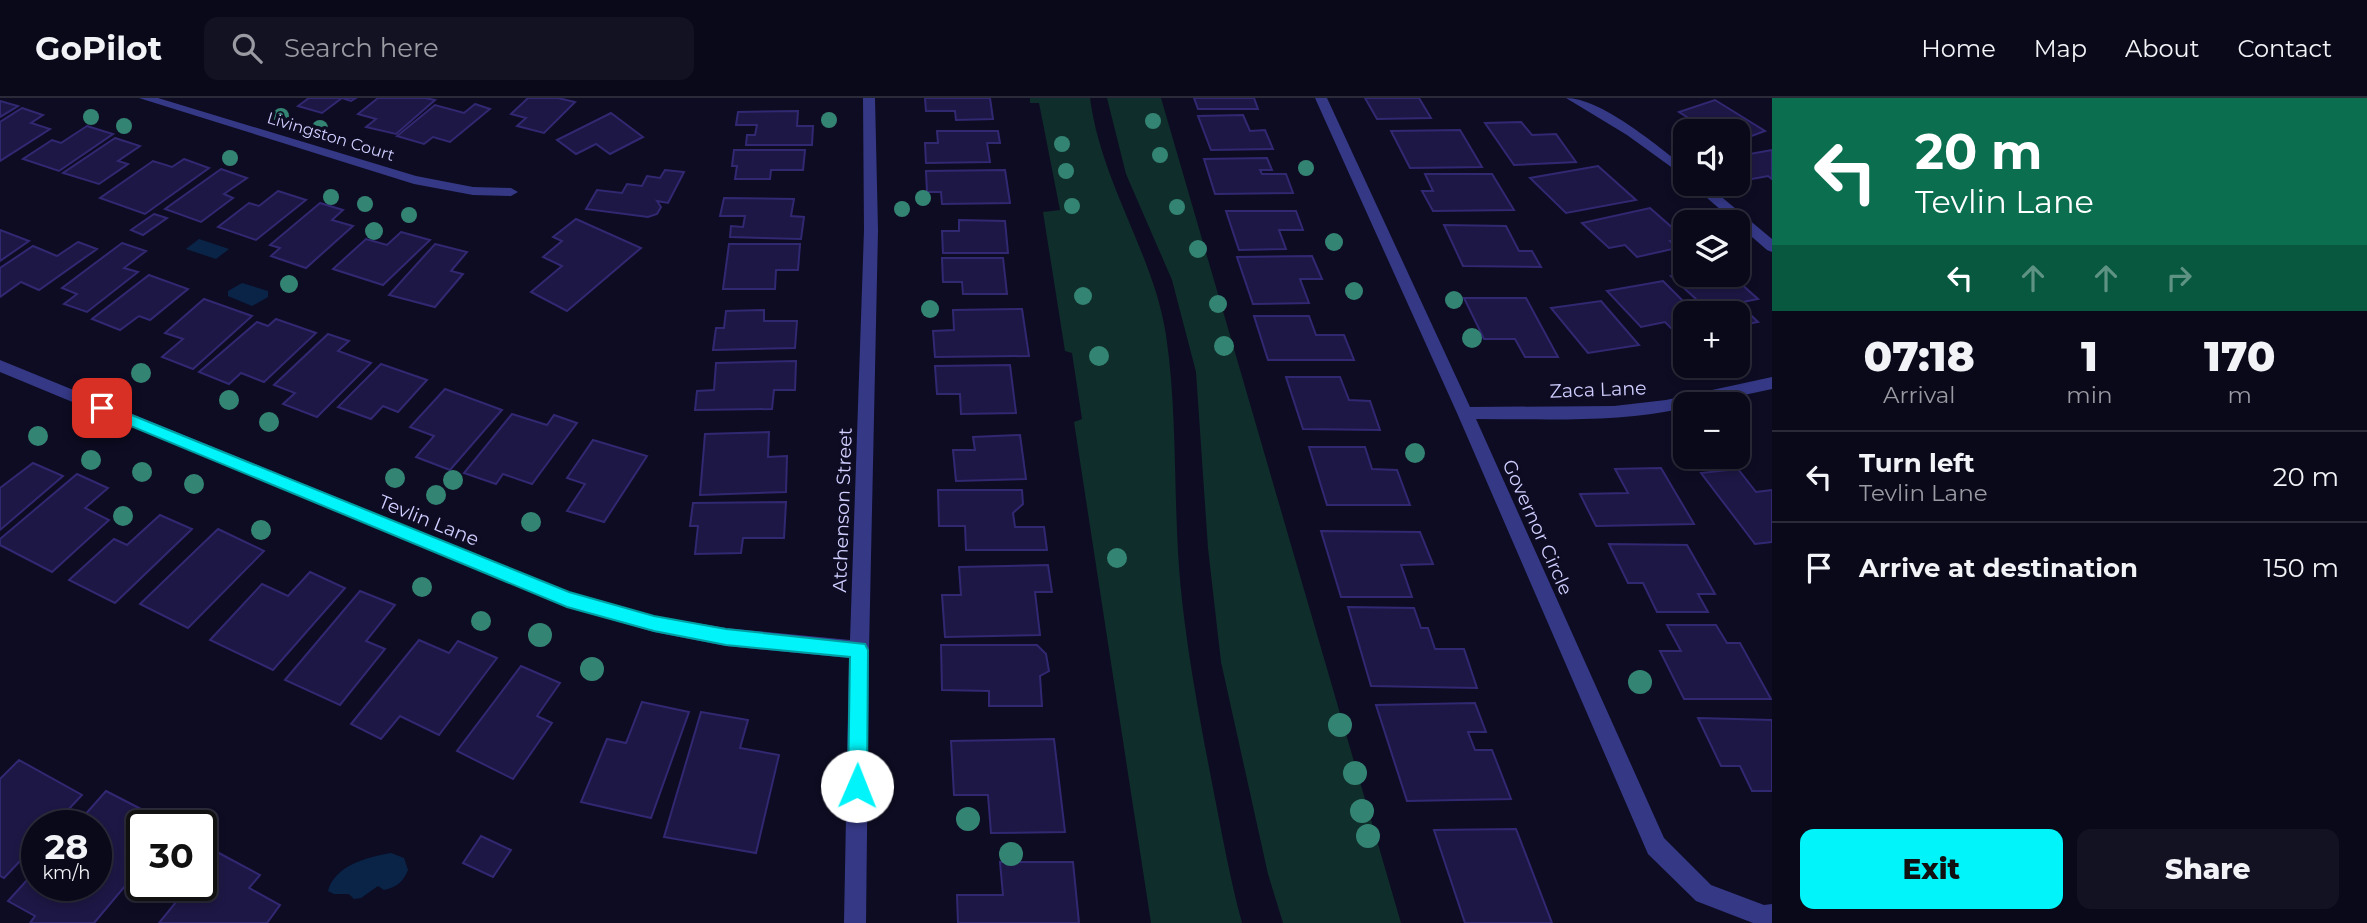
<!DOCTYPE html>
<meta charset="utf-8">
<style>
:root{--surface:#0a091a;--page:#131223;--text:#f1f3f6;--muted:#999aa2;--line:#2a2a39;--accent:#00f4f9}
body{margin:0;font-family:Montserrat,sans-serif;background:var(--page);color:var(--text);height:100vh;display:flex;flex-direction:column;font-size:26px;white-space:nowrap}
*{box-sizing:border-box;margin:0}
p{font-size:23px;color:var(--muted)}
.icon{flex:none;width:38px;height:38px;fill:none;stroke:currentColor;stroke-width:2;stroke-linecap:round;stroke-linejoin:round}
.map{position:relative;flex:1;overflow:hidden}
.drawer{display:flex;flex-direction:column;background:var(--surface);width:595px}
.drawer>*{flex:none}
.banner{background:#0b6e4f;color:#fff;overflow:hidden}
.tools{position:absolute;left:1673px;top:21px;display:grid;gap:14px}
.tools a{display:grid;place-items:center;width:77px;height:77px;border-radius:14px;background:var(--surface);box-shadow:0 4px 10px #0003,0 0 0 2px var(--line);font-size:35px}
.speed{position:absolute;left:21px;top:712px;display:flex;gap:14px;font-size:35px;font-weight:700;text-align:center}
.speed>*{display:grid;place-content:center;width:91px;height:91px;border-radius:50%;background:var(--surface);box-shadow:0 4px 10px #0003,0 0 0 2px var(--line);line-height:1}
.speed small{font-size:18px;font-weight:400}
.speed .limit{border:4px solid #111;border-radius:10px;background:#fff;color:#111}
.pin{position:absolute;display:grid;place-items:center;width:60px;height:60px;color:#fff;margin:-30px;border-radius:14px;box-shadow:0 4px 10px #0006}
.me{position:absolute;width:77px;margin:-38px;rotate:1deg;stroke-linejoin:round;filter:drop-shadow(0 0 5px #0008)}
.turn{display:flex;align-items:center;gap:24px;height:147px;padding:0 28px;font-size:32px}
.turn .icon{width:91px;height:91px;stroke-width:2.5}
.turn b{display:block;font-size:49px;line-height:60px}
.lanes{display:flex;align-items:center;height:66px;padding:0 28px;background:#0003;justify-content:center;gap:35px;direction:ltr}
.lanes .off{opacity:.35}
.eta{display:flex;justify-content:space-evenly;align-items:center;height:119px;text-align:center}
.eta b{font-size:42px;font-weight:800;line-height:49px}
.button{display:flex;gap:14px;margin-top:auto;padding:14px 28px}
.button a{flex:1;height:80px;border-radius:14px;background:var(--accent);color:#111;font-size:28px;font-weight:800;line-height:80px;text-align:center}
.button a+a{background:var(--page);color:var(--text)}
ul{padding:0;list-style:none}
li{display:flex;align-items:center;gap:21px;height:91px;padding:0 28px;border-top:2px solid var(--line)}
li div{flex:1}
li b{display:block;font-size:26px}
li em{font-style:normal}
header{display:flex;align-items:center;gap:42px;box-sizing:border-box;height:98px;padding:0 35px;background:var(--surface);border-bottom:2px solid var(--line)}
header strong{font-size:33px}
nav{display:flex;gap:38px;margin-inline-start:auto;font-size:24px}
.search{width:490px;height:63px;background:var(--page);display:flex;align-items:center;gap:18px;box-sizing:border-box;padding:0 24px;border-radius:14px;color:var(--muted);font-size:26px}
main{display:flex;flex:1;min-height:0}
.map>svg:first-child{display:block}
.green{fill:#0f2d2a}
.water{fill:#092446}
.building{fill:#1d1745;stroke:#312872;stroke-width:2}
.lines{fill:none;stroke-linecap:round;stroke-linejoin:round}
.minor{fill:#353885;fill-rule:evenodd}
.tree{fill:#348473}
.route{fill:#00f4f9;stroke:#009fa2;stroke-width:2}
.labels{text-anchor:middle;stroke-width:7;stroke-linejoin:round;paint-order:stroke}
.far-street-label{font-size:16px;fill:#d0ceff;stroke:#0e0c23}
.street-label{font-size:19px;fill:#d0ceff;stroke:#0e0c23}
</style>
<header>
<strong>GoPilot</strong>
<div class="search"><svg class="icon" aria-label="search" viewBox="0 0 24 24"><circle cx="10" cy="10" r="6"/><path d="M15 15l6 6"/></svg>Search here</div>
<nav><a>Home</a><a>Map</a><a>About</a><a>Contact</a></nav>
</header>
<main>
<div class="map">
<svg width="1772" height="825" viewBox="0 0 1772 825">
<rect width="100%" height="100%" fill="#0e0c23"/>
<g class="green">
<path d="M1030,0H1090C1101,85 1154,157 1166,237C1179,325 1172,414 1182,502C1189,565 1201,628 1213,690C1222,736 1230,781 1242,825H1151L1074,324L1082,321L1072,255L1065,253L1043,114L1060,112L1039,5H1030Z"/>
<polygon points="1107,0 1161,0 1401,825 1283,825 1268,776 1221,564 1208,450 1196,274 1172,182 1126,76"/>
</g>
<g class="water">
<polygon points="199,141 229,151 216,161 186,151"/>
<polygon points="242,185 268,193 268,199 252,208 228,198 228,193"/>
<path d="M391,755L404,760L408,772C403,784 397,789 384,792L378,788L361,800L354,801L349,796H334L328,793C335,767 368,759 391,755Z"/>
</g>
<g class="building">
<polygon points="309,0 356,0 351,3 342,0 322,15 298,8"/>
<polygon points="378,0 425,0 435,2 396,36 366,29 376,21 358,16"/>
<polygon points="528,0 558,0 575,4 544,35 517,28 526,20 511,16"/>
<polygon points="925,0 990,0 993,21 956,22 955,13 926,13"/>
<polygon points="1194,0 1254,0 1258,11 1198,11"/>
<polygon points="1365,0 1419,0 1431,20 1377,21"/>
<polygon points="1715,2 1765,33 1738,43 1738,33 1691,33 1703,29 1679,14"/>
<polygon points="0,3 18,8 0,19"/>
<polygon points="475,6 490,11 450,44 433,39 424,46 397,38 435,7 464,15"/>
<polygon points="22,10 43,17 31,25 50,31 0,63 0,24"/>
<polygon points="798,13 797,28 813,28 812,47 746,47 747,37 755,37 757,27 736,27 738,14"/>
<polygon points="611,15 643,39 610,56 596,46 576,56 557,42"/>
<polygon points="1243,17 1250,33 1265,32 1273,51 1211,52 1198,18"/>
<polygon points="1521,24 1532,37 1556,36 1576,64 1514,67 1485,25"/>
<polygon points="87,28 113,36 59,73 23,61 52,42 61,45"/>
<polygon points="1460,32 1482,69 1410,70 1391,33"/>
<polygon points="937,33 998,33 1000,45 987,45 990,64 926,65 925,45 938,45"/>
<polygon points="115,40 140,48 118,63 128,66 99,86 63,75"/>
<polygon points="734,52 805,52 803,72 771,72 770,81 735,81 737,68 732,68"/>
<polygon points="1772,52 1772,81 1768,78 1752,81 1738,69 1738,58"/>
<polygon points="1267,60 1272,72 1260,72 1262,76 1286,76 1293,95 1215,96 1204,61"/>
<polygon points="184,61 209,70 145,116 100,100 153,63 172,69"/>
<polygon points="1598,68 1636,102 1566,115 1530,80"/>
<polygon points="221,71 247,80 224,96 233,100 201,124 165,111"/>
<polygon points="665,72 684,74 668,105 657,103 661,109 657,116 648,119 586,111 597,92 622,95 627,86 642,88 647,78 660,80"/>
<polygon points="1005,72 1010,105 942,106 941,94 927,94 926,73"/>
<polygon points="1425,76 1492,76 1514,112 1433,113 1422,93 1433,93"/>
<polygon points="278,93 306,102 256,142 218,129 249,105 259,108"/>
<polygon points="724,100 794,101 791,118 804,119 801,141 730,139 731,128 743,129 745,118 720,118"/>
<polygon points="320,105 343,112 332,122 353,128 306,170 271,158 280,150 270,147"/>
<polygon points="1650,110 1684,140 1670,143 1677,150 1637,159 1625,147 1609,150 1582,125"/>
<polygon points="1226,113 1296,113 1303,132 1279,132 1286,151 1239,152"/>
<polygon points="154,116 167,120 143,137 131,132"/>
<polygon points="576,121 641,150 567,213 531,194 562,168 543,159 562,143 553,139"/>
<polygon points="959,122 1005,123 1008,155 943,155 942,133 959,133"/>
<polygon points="1444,127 1506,128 1519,153 1532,153 1541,169 1463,168"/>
<polygon points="0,132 29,143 0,163"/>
<polygon points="401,134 430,142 383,187 333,171 366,141 387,147"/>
<polygon points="78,144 97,151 39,192 21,184 0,199 0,170 33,148 57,158"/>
<polygon points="122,145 146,153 124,170 138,174 87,214 64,206 77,196 62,190"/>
<polygon points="435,146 467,154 451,173 463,176 435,209 389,197"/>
<polygon points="729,146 800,146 798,172 776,172 775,191 723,191"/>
<polygon points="1312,158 1322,181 1300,181 1309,205 1253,206 1237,159"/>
<polygon points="942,160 1003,160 1007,196 963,196 962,184 943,184"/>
<polygon points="1685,175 1731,177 1758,201 1738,205 1758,224 1738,228 1738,215 1711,215 1671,178"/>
<polygon points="149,177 188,191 150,222 139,218 120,232 92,221"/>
<polygon points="1663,183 1695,215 1685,215 1685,237 1679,238 1665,224 1641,229 1607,193"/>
<polygon points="1464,200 1526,200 1558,259 1525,259 1515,241 1484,241"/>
<polygon points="204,201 252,218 193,271 162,259 183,241 165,235"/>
<polygon points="1601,203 1639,247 1588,255 1551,210"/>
<polygon points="1022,211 1029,258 935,259 933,233 954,232 953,212"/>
<polygon points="764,212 764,223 797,223 795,250 713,252 716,230 724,230 726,213"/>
<polygon points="1254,218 1309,218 1316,237 1344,237 1354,262 1268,262"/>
<polygon points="276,221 316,235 264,284 241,275 229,286 199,274 257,224 268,228"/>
<polygon points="328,236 349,243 338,253 371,265 317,319 283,306 295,295 274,287"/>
<polygon points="796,263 795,292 774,292 772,311 695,312 697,293 714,292 716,265"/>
<polygon points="381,266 427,282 398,314 383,308 371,321 338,309"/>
<polygon points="1010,267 1016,315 961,316 960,296 937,296 935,268"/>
<polygon points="1286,279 1340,279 1349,302 1370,303 1380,332 1303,331"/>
<polygon points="445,291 502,312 450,372 416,359 434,338 410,329"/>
<polygon points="512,316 547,327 554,317 577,325 532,386 503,376 496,386 464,375"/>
<polygon points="769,334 768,359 787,358 786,394 700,397 705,336"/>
<polygon points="1020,337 1026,381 956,383 953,352 975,352 973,339"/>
<polygon points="593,342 647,358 604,424 567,413 585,386 567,380"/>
<polygon points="1309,349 1365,349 1372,371 1397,372 1410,407 1327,407"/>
<polygon points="33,365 63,378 0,432 0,390"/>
<polygon points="1661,370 1694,426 1596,428 1580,396 1628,395 1615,371"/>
<polygon points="1738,371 1756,394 1772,392 1772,444 1755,446 1701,375"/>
<polygon points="77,376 108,390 85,410 109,422 52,474 0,447 0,441"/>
<polygon points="938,392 1022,392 1023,406 1013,415 1015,429 1044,429 1047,452 966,452 965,428 939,428"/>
<polygon points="786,404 784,440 743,440 741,455 695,456 698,428 690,428 693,405"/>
<polygon points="160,417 192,431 115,505 69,482 114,441 127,447"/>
<polygon points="218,431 264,453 188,530 140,506"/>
<polygon points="1321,433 1420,434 1433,466 1401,467 1412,499 1341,499"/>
<polygon points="1609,446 1687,447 1715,496 1698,496 1708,514 1657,514 1643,485 1628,485"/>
<polygon points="1048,467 1052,494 1035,494 1040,537 945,539 942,497 961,497 959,469"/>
<polygon points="310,474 345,490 273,572 210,542 262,486 288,498"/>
<polygon points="360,493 395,507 366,543 385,551 340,607 285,582"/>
<polygon points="1348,509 1414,510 1421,530 1428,530 1435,551 1464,551 1477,590 1371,588"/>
<polygon points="1667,527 1716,527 1727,545 1740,545 1771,601 1684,601 1660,553 1681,553"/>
<polygon points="419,542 449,555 458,543 497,560 439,637 400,618 381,641 351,626"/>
<polygon points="941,547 1037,547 1046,556 1049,573 1040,578 1042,608 989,608 989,593 942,592"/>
<polygon points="521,568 560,585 537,618 552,625 513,681 457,653"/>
<polygon points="642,604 689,614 651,720 581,704 607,641 626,645"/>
<polygon points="1475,605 1486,634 1468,634 1475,652 1492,652 1511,701 1407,703 1376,607"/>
<polygon points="701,614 748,622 740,650 779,657 756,755 664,739"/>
<polygon points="1698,620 1772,622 1772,693 1752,693 1740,668 1721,668"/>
<polygon points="1054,641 1065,734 991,735 988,697 954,697 951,643"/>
<polygon points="19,662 82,697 53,728 37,728 37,745 4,780 0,778 0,681"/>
<polygon points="106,693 174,728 142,728 142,768 94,825 30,825 35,818 8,803 37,771 37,788 96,788 96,728 75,728"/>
<polygon points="1516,731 1552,825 1465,825 1434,732"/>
<polygon points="481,738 511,752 493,779 463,765"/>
<polygon points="217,754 260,777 249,790 280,807 267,825 159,825 189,788 201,788 201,773"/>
<polygon points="1000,764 1073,764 1079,825 958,825 957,797 1003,797"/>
</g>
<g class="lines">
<g class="minor">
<polygon points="139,0 158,0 416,78 473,89 511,90 518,94 511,98 473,97 414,86"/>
<polygon points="863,0 875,0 878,132 869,552 866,825 844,825 849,560 726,548 654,534 567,509 0,274 0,262 569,494 654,518 726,530 850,542 864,132"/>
<path d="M1315,0H1327L1470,309L1614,308L1666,302L1772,279V291L1702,306H1685V310C1617,325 1546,321 1476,321L1664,740L1711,787L1764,807L1772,806V825H1753L1696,803L1648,756L1457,315Z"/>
<path d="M1566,0C1601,0 1656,47 1685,69V79L1627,37Z"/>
<polygon points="1691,86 1706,86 1772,141 1772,154 1767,152"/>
</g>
</g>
<g class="tree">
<circle cx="281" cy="18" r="8"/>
<circle cx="91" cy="19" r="8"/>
<circle cx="829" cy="22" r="8"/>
<circle cx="1153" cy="23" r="8"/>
<circle cx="124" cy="28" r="8"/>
<circle cx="320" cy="30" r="8"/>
<circle cx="1062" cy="46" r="8"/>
<circle cx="1160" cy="57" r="8"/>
<circle cx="230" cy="60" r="8"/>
<circle cx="1306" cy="70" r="8"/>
<circle cx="1066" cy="73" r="8"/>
<circle cx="331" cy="99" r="8"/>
<circle cx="923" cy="100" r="8"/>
<circle cx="365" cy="106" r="8"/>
<circle cx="1072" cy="108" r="8"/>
<circle cx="1177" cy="109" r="8"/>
<circle cx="902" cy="111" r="8"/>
<circle cx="409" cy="117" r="8"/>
<circle cx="374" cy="133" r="9"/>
<circle cx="1334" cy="144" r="9"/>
<circle cx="1198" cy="151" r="9"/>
<circle cx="289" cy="186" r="9"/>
<circle cx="1354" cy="193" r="9"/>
<circle cx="1083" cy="198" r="9"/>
<circle cx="1454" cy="202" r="9"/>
<circle cx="1218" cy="206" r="9"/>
<circle cx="930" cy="211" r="9"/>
<circle cx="1472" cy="240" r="10"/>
<circle cx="1224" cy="248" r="10"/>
<circle cx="1099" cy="258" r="10"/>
<circle cx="141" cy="275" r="10"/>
<circle cx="229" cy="302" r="10"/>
<circle cx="269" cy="324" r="10"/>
<circle cx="38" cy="338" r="10"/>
<circle cx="1415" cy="355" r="10"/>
<circle cx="91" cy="362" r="10"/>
<circle cx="142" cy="374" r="10"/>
<circle cx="395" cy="380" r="10"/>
<circle cx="453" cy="382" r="10"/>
<circle cx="194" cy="386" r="10"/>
<circle cx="436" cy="397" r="10"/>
<circle cx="123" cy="418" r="10"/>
<circle cx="531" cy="424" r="10"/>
<circle cx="261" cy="432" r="10"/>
<circle cx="1117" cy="460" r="10"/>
<circle cx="422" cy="489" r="10"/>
<circle cx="481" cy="523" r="10"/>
<circle cx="540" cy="537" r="12"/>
<circle cx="592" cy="571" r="12"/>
<circle cx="1640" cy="584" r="12"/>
<circle cx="1340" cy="627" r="12"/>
<circle cx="1355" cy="675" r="12"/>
<circle cx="1362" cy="713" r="12"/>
<circle cx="968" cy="721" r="12"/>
<circle cx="1368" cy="738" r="12"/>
<circle cx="1011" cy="756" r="12"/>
</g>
<polygon class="route" points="102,305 569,494 654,518 726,531 865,546 868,552 867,688 864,695 857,698 850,695 848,688 850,559 726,547 654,533 567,509 97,314 95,310"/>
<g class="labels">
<g class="far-street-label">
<text transform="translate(331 38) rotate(17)" y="6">Livingston Court</text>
</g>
<g class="street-label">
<text transform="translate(1598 291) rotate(-2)" y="7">Zaca Lane</text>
<text transform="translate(842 412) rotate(-88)" y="7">Atchenson Street</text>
<text transform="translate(429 422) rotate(22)" y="7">Tevlin Lane</text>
<text transform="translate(1538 429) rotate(66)" y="7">Governor Circle</text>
</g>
</g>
</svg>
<div class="tools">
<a><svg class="icon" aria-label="sound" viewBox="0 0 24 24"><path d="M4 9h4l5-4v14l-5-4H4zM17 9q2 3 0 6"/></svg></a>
<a><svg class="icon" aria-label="layers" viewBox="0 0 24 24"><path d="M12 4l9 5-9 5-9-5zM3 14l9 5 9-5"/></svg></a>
<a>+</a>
<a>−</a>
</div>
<div class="speed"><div>28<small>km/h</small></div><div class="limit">30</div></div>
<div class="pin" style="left:102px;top:310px;background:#d93025"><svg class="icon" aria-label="arrive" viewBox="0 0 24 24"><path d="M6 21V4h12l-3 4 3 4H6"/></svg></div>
<svg class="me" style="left:857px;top:688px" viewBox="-20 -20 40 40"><circle r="19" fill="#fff"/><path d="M0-13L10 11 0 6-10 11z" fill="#00f4f9"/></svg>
</div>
<section class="drawer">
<div class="banner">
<div class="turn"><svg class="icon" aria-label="left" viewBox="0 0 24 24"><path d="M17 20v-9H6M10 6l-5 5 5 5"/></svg><div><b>20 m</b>Tevlin Lane</div></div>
<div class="lanes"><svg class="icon" aria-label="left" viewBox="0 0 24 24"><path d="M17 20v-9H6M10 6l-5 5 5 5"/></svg><svg class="icon off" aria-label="ahead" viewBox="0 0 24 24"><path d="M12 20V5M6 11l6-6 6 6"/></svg><svg class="icon off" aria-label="ahead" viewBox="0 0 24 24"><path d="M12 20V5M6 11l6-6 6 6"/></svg><svg class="icon off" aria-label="right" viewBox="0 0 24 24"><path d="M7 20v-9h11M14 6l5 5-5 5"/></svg></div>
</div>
<div class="eta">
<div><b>07:18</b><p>Arrival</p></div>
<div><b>1</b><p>min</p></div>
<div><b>170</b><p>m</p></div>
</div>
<ul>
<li><svg class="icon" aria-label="left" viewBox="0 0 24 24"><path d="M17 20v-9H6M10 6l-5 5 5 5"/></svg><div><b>Turn left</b><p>Tevlin Lane</p></div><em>20 m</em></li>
<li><svg class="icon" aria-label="arrive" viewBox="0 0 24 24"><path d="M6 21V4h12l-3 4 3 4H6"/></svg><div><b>Arrive at destination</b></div><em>150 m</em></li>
</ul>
<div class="button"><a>Exit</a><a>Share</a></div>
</section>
</main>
